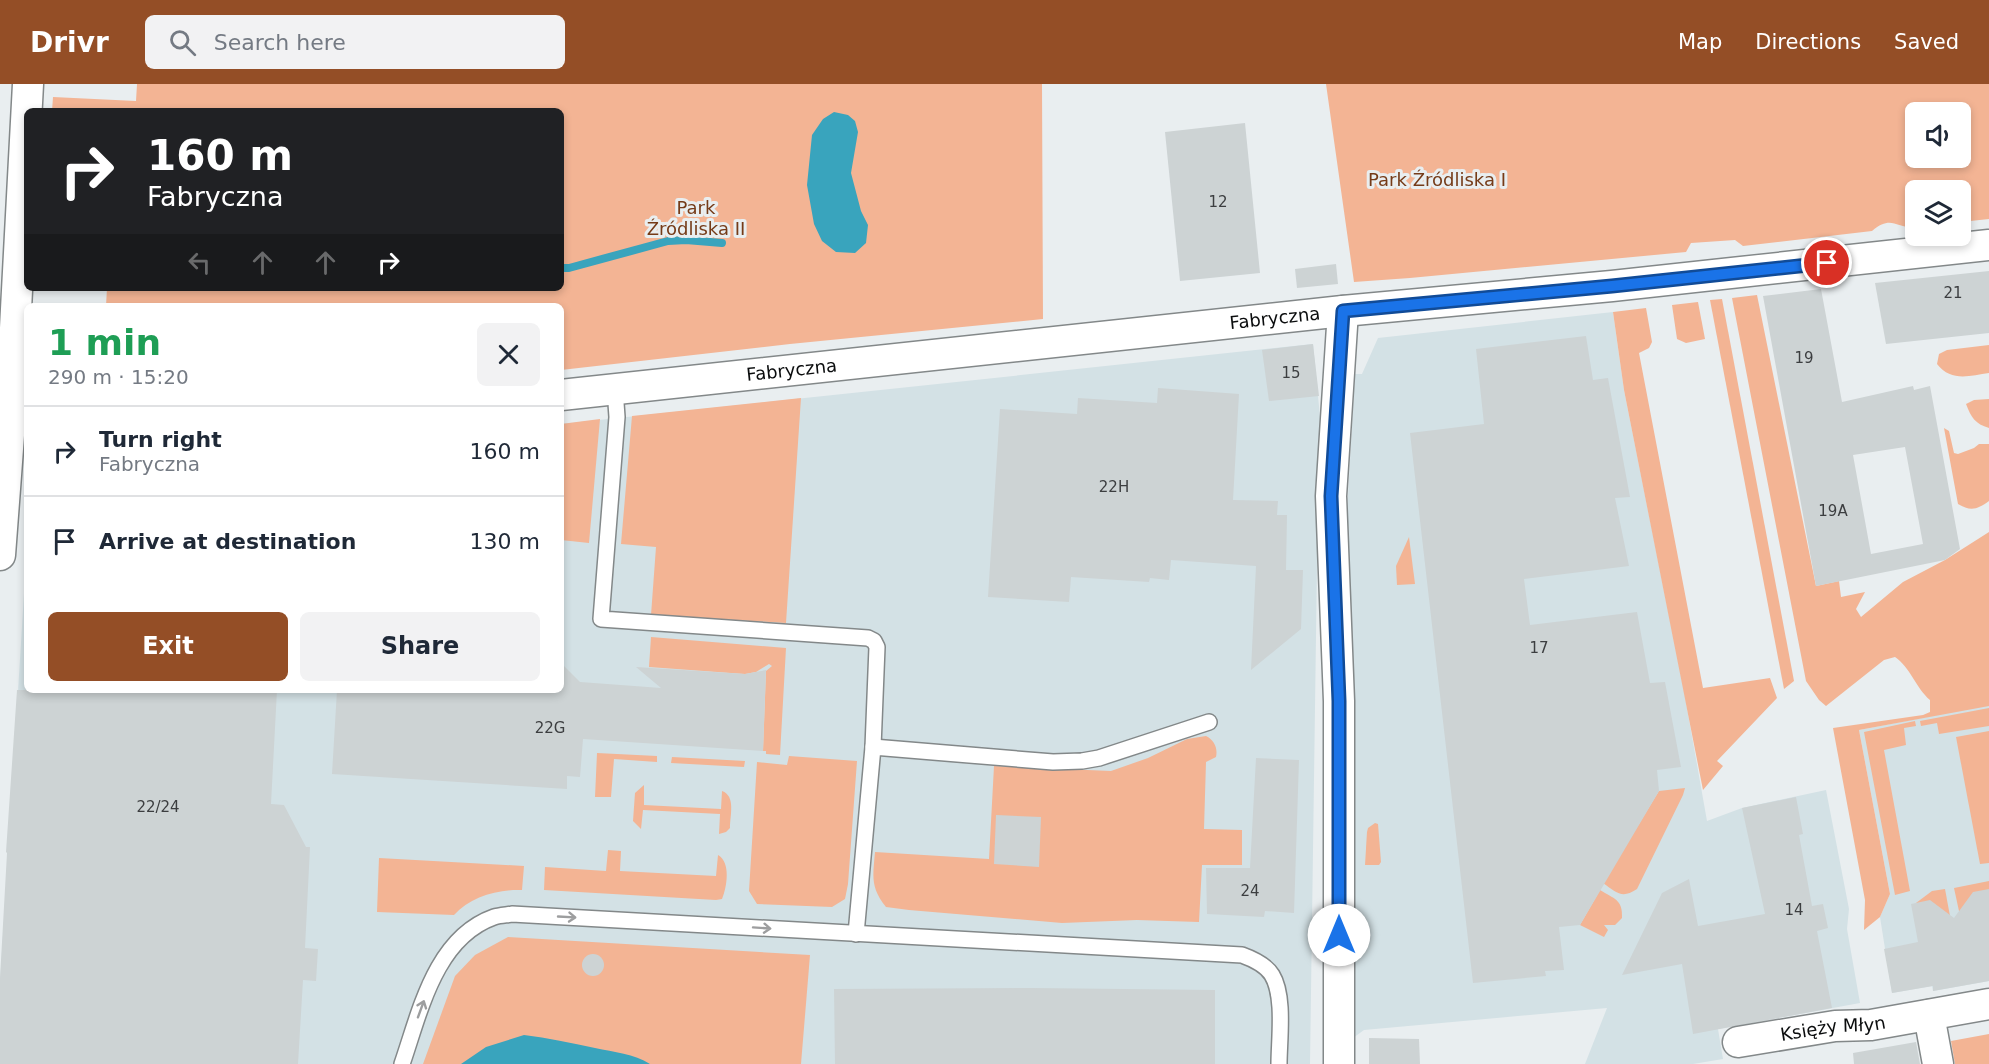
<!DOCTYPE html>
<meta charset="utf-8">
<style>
:root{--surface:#fff;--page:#f2f2f3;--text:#1f2937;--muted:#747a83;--line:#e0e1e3;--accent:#944e26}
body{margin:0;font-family:"DejaVu Sans",sans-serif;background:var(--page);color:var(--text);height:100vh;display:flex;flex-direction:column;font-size:22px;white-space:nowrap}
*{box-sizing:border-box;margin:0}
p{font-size:20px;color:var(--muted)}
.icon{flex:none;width:33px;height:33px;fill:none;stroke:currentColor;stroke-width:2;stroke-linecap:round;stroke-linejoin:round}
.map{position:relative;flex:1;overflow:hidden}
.drawer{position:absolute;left:24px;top:219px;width:540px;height:390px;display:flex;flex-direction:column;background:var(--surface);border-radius:9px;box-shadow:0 3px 9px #0003}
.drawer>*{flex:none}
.guide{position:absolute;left:24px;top:24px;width:540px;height:183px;border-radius:9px;box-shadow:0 3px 9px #0003;background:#202124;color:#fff;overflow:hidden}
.controls{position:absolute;left:1905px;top:18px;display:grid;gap:12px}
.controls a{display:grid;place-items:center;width:66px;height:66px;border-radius:9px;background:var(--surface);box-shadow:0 3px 9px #0003;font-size:30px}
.pin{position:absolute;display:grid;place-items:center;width:51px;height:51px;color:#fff;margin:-26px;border:3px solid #fff;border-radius:50%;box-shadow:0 2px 6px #0007}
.me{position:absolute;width:66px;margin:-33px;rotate:0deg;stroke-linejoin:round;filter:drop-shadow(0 0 4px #0008)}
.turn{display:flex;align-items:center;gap:21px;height:126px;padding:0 24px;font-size:27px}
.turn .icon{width:78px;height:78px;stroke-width:2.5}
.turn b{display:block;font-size:42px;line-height:51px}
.lanes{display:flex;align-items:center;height:57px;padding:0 24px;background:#0003;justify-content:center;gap:30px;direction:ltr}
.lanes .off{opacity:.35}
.round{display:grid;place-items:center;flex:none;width:63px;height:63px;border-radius:9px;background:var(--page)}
.overview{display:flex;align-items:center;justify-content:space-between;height:102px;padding:0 24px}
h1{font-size:36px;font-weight:600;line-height:45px;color:#1e9e55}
.button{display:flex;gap:12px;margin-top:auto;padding:12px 24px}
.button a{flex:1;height:69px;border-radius:9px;background:var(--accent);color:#fff;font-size:24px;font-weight:600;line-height:69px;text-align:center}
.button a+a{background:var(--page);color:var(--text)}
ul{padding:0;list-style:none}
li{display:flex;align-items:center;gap:18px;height:90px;padding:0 24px;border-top:2px solid var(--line)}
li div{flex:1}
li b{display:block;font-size:22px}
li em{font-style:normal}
header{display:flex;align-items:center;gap:36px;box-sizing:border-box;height:84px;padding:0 30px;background:var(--accent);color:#fff}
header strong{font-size:28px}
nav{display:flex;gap:33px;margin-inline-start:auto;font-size:21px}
.search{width:420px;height:54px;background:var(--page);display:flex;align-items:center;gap:15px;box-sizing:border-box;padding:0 21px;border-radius:9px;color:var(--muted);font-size:22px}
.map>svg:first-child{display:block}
.built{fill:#d3e1e5}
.green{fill:#f3b494;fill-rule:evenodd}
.water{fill:#39a4bd}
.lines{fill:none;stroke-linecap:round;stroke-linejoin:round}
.stream{stroke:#39a4bd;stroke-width:8}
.building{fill:#cdd3d4;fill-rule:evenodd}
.lane-casing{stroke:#838889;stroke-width:18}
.street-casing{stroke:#838889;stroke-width:33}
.lane{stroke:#fff;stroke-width:15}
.street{stroke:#fff;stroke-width:30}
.oneway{stroke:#9d9e9f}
.route-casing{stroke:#114b97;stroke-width:15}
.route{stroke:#1a73e8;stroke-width:10}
.labels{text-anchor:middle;stroke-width:6;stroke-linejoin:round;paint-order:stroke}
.number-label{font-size:15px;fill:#3c3e40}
.park-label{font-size:18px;fill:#753b18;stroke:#e9eef0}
.street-label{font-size:18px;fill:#0b0d0e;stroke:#e9eef0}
</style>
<header>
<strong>Drivr</strong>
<div class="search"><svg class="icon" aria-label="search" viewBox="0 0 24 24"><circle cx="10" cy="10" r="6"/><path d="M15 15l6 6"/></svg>Search here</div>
<nav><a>Map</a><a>Directions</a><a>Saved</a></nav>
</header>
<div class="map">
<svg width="1989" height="980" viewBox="0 0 1989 980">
<rect width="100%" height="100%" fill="#e9eef0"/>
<g class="built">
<polygon points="1613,228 1624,306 1684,607 1707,737 1742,724 1826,706 1849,825 1847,845 1860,919 1718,945 1723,975 1693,980 1585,980 1607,924 1364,946 1353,954 1346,446 1355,290 1362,290 1378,254"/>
<polygon points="1313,260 1321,343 1318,410 1310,980 0,980 0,900 27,461 27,606 561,606 561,340"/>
<polygon points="1989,621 1989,897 1933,907 1932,902 1892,909 1880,833 1890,810 1859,646"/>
</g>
<g class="green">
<polygon points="137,0 1042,0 1043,235 790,260 561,286 561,222 106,222 107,204 561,204 561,27 52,27 53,13 136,17"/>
<path d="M1326,0H1989V135L1961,138L1960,106H1916L1915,143C1896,145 1892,130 1872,147L1743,162L1735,156L1691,159L1686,168L1410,194L1354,198ZM1916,28H1960V74H1916Z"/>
<path d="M1757,211L1816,502L1839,497L1841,513L1865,508L1856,525L1861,533L1903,498L1945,476L1989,448V622L1859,646L1890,810L1880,833L1864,846L1865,816L1833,644L1923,631L1930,628V616C1916,604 1910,583 1895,573L1884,576L1826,622L1819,616L1806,597L1732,214Z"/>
<polygon points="1722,215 1794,597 1784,605 1710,216"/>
<polygon points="1698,218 1705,255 1686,259 1677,255 1672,221"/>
<polygon points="1646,224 1652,258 1649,264 1639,269 1703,604 1770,594 1777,614 1717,677 1723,682 1703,706 1624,306 1613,228"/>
<path d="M1989,261V289C1969,292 1951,298 1937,280L1939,270L1947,266Z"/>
<polygon points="801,314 786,539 651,531 656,463 621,460 632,332"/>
<path d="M1989,315V344C1975,340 1971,333 1966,320L1974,316Z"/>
<polygon points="600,335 589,459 561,456 561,340"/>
<path d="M1944,344L1949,347L1954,369L1958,370L1974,364L1979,360H1989V417C1978,425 1971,428 1958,420Z"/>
<polygon points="1409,453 1415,500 1397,501 1396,482"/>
<polygon points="651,553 786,564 780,671 766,670 766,667 763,667 766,587 772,582 769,580 756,588 745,590 649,583"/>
<polygon points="1989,624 1989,642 1939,650 1937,639 1921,642 1920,637"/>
<polygon points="1915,637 1916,642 1904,644 1906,661 1884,666 1910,807 1895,811 1864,648"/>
<polygon points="1989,647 1989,779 1980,780 1956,653"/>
<path d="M1206,652C1214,656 1218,664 1216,673L1206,678L1204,745L1242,746V781H1202L1199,838L1137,836L1062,839L909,826L886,823C870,803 873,792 875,768L989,775L994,682L1111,687L1148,674L1187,655Z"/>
<polygon points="597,669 657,672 657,678 614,675 611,713 595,713"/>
<polygon points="789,672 857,677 848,800 845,815 832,823 757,820 749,807 757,678 787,681"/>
<polygon points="672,673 745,677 744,683 671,679"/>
<path d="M644,701V721L721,725L722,707C736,712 730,731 730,744L726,748L719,750L720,730L643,726L641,745L633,737L635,709Z"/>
<path d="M1685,704L1683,711L1637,805C1622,815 1617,809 1603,799L1659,707Z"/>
<polygon points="1375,739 1378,740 1381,778 1379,781 1365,781 1367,748 1368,744"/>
<path d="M608,766L621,767L620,787L716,792L718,771C731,778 727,803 722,815L716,816L544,806L545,783L606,787Z"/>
<path d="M379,774L524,782L522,806C498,805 470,813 454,831L377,828Z"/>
<polygon points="1989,797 1989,807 1962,841 1954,804"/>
<polygon points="1945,805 1952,843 1916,819 1932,807"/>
<path d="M1600,806C1614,815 1623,815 1622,834L1615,841H1604L1608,846L1604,853L1580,841Z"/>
<polygon points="508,853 810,871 801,980 423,980 455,892 475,871"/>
<polygon points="1989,950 1989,980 1955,980 1951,957"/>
</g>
<g class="water">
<polygon points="834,28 848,31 855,37 858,48 851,89 861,127 868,141 866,159 855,169 836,168 822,157 814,140 807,101 812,51 823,35"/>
<path d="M524,951C548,954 571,959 595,964C614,968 634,970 650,980H461L486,963Z"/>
</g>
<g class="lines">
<polyline class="stream" points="561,184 569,184 668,157 686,156 722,159"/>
</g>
<g class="building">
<polygon points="1245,39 1260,189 1180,197 1165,48"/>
<polygon points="1336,180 1338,200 1297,204 1295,185"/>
<polygon points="1989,187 1989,249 1886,260 1875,199"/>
<path d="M1821,205L1842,318L1913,302L1914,306L1930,302L1960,465L1945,476L1816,502L1763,212ZM1905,363L1923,460L1871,470L1853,371Z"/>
<polygon points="1586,252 1593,296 1608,294 1630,413 1615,414 1629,482 1524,495 1530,541 1637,528 1650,599 1665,598 1681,683 1657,686 1659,707 1580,841 1559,843 1564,886 1545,887 1546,892 1473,899 1410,349 1484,340 1476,265"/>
<polygon points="1313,260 1319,312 1269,317 1262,266"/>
<polygon points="1158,304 1239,310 1233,416 1278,417 1277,431 1287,431 1286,486 1303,486 1301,545 1251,586 1256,482 1171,476 1169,496 1150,494 1149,498 1071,493 1069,518 988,513 1000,325 1077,330 1078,314 1157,319"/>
<polygon points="561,579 580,598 661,604 636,583 745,590 766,586 763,667 583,655 580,693 567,692 567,705 332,690 337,606 371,608 371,606 561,606"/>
<polygon points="17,606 277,606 271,720 284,721 306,763 310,763 305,864 318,865 316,897 303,896 298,980 0,980 0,894 7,769 6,768"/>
<polygon points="1256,674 1299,676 1294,829 1265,827 1264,833 1207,830 1206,784 1250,784"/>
<polygon points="1796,713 1803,750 1799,751 1812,822 1823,820 1828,844 1817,847 1832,924 1693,950 1682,880 1622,891 1662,809 1689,795 1698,842 1765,830 1742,724"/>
<polygon points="996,731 1041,733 1039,783 994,780"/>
<polygon points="1989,805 1989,897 1933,907 1933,902 1892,909 1884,865 1918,858 1911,820 1930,816 1954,834 1973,808"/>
<circle cx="593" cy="881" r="11"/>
<polygon points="1033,904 1215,906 1215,980 835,980 834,905"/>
<polygon points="1369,954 1419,955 1420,980 1369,980"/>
<polygon points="1916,958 1920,980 1854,980 1853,969"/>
</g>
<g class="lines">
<defs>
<g id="lane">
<polyline points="615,305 617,333 601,535 868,554 874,557 877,563 873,663"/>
<polyline points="856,850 873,663 1053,678 1082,677 1099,674 1209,638"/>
<path d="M402,980C420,928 435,854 494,833C500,831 507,831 512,830L1242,871C1253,875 1266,881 1272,891C1285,912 1279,956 1279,980"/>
</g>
<g id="street">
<path id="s1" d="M561,311L1343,227L1612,202L1989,161"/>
<polyline points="0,471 10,338 28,0"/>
<polyline points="1929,931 1938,980"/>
<path id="s2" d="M1738,958L1835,942L1871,941L1989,920"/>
<polyline points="1339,980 1339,617 1331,412 1343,227"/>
</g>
</defs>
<use href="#lane" class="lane-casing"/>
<use href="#street" class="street-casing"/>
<use href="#lane" class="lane"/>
<use href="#street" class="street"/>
</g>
<defs><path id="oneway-shaft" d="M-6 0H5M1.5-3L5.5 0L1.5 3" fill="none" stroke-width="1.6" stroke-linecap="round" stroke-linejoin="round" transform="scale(1.5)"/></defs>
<g class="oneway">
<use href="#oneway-shaft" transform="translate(567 833) rotate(3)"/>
<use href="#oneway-shaft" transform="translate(762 844) rotate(4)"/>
<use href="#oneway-shaft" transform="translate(421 925) rotate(-70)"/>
</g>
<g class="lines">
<defs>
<polyline id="route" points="1339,851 1339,617 1331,412 1343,227 1612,202 1827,179"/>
</defs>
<use href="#route" class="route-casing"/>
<use href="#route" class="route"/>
</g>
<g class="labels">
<g class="number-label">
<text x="1218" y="123">12</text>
<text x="1953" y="214">21</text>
<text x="1804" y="279">19</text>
<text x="1291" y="294">15</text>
<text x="1114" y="408">22H</text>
<text x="1833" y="432">19A</text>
<text x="1539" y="569">17</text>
<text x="550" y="649">22G</text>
<text x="158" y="728">22/24</text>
<text x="1250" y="812">24</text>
<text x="1794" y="831">14</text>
</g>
<g class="park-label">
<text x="1437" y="102">Park Źródliska I</text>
<text x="696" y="130">Park<tspan x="696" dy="21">Źródliska II</tspan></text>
</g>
<g class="street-label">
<text dy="6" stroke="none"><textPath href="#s1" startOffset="718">Fabryczna</textPath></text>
<text dy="6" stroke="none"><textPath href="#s1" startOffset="232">Fabryczna</textPath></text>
<text dy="6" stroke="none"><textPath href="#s2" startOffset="96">Księży Młyn</textPath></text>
</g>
</g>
</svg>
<div class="controls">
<a><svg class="icon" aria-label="sound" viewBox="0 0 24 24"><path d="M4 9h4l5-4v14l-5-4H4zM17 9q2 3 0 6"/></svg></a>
<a><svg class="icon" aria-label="layers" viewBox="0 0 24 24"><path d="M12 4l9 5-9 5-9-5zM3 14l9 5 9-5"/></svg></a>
</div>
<div class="pin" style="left:1827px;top:179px;background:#d93025"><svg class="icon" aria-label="arrive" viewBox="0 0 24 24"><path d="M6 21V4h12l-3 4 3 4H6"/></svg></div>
<svg class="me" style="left:1339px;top:851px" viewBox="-20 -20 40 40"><circle r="19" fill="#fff"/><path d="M0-13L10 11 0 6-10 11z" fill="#1a73e8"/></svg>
<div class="guide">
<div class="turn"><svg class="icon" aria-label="right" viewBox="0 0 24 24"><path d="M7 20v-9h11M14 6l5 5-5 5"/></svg><div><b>160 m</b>Fabryczna</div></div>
<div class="lanes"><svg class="icon off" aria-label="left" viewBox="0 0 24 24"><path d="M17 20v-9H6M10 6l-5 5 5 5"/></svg><svg class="icon off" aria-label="ahead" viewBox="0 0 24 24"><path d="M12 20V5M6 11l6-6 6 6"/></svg><svg class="icon off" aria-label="ahead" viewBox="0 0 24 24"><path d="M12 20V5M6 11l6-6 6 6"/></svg><svg class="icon" aria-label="right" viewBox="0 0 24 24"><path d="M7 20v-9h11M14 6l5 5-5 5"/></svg></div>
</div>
<section class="drawer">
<div class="overview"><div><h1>1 min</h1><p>290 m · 15:20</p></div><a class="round"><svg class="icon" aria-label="close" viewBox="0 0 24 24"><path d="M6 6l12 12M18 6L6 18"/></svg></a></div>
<ul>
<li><svg class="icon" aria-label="right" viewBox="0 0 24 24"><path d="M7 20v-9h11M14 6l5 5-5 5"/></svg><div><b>Turn right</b><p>Fabryczna</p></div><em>160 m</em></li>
<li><svg class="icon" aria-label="arrive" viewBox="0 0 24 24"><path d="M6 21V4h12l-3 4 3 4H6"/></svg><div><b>Arrive at destination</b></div><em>130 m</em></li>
</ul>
<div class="button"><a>Exit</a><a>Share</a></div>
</section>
</div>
